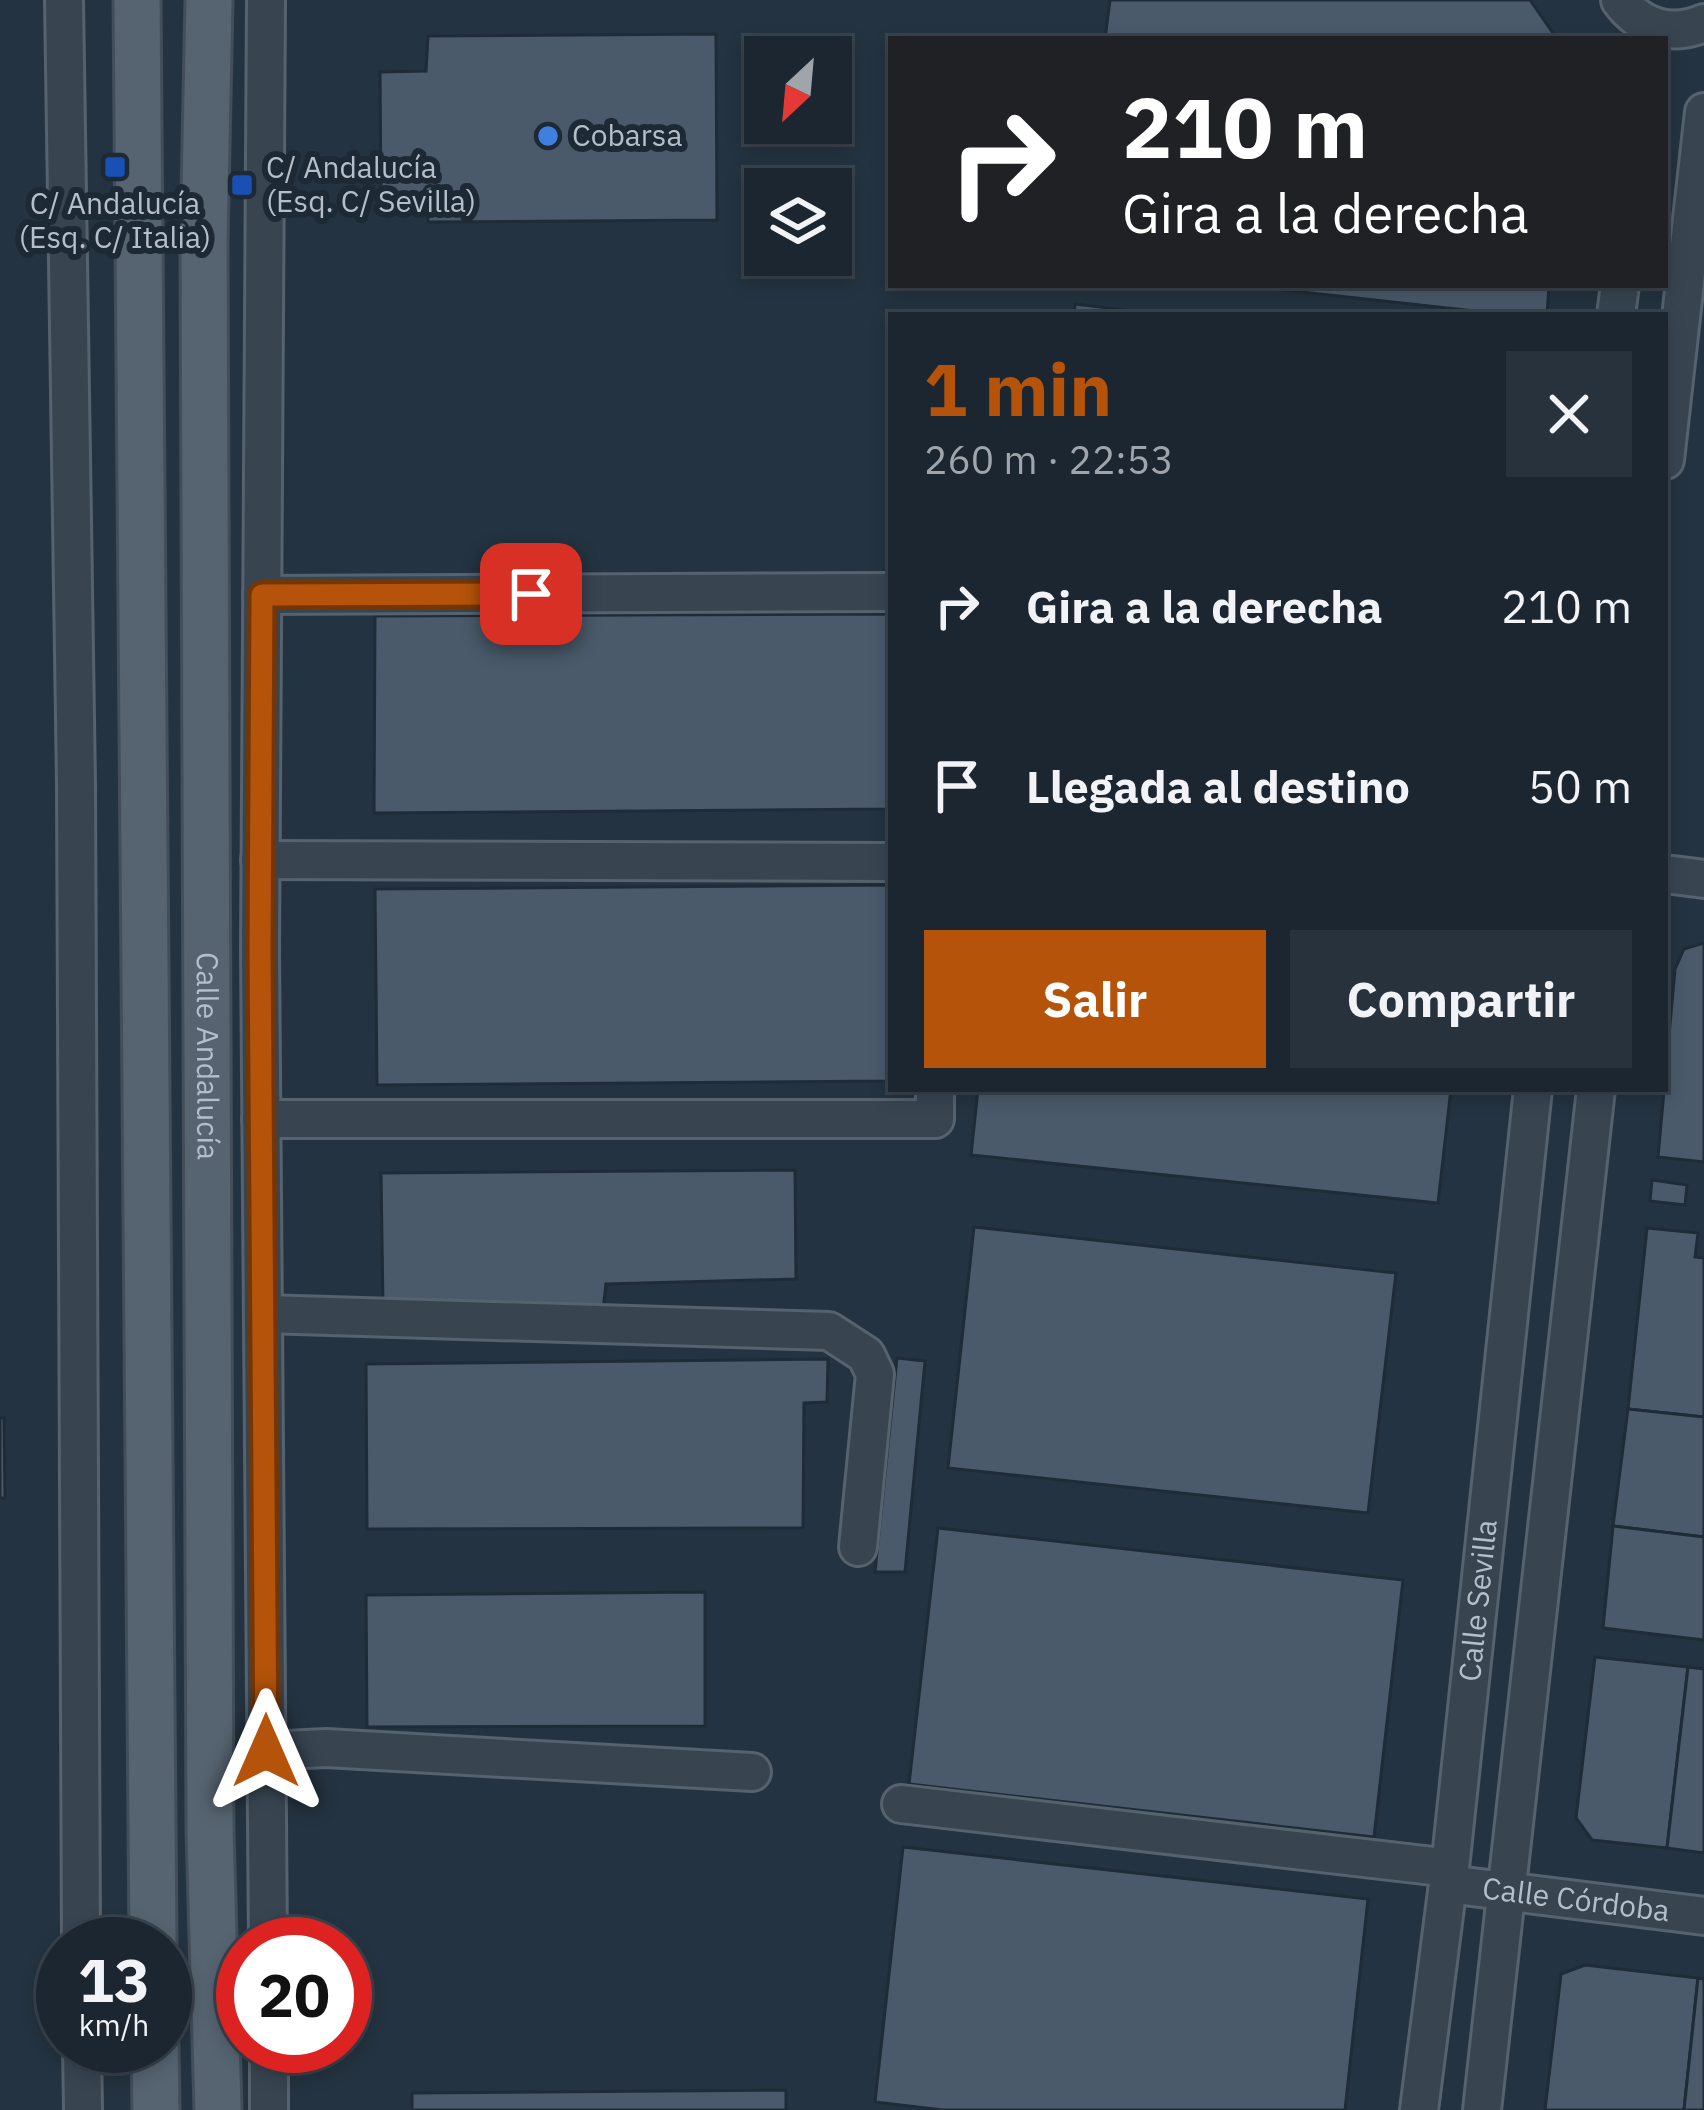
<!DOCTYPE html>
<html lang="es">
<meta charset="utf-8">
<style>
:root{--surface:#1b2631;--page:#28323d;--text:#f1f3f6;--muted:#a0a5ab;--line:#39434d;--accent:#b45309}
body{margin:0;font-family:"IBM Plex Sans",sans-serif;background:var(--page);color:var(--text);height:100vh;display:flex;flex-direction:column;font-size:45px;white-space:nowrap}
*{box-sizing:border-box;margin:0}
p{font-size:39px;color:var(--muted)}
.icon{flex:none;width:66px;height:66px;fill:none;stroke:currentColor;stroke-width:2;stroke-linecap:round;stroke-linejoin:round}
.map{position:relative;flex:1;overflow:hidden}
.sheet{position:absolute;left:888px;top:312px;width:780px;height:780px;display:flex;flex-direction:column;background:var(--surface);border-radius:0px;box-shadow:0 6px 18px #0003,0 0 0 3px var(--line)}
.sheet>*{flex:none}
.banner{position:absolute;left:888px;top:36px;width:780px;height:252px;border-radius:0px;box-shadow:0 6px 18px #0003,0 0 0 3px var(--line);background:#202124;color:#fff;overflow:hidden}
.needle{width:78px;rotate:206deg}
.controls{position:absolute;left:744px;top:36px;display:grid;gap:24px}
.controls a{display:grid;place-items:center;width:108px;height:108px;border-radius:0px;background:var(--surface);box-shadow:0 6px 18px #0003,0 0 0 3px var(--line);font-size:60px}
.speed{position:absolute;left:36px;top:1917px;display:flex;gap:24px;font-size:60px;font-weight:700;text-align:center}
.speed>*{display:grid;place-content:center;width:156px;height:156px;border-radius:50%;background:var(--surface);box-shadow:0 6px 18px #0003,0 0 0 3px var(--line);line-height:1}
.speed small{font-size:30px;font-weight:400}
.speed .limit{border:18px solid #d22;background:#fff;color:#111}
.pin{position:absolute;display:grid;place-items:center;width:102px;height:102px;color:#fff;margin:-51px;border-radius:24px;box-shadow:0 6px 18px #0006}
.me{position:absolute;width:132px;margin:-66px;rotate:0deg;stroke-linejoin:round;filter:drop-shadow(0 0 9px #0008)}
.turn{display:flex;align-items:center;gap:42px;height:252px;padding:0 36px;font-size:54px}
.turn .icon{width:156px;height:156px;stroke-width:2.5}
.turn b{display:block;font-size:84px;line-height:102px}
.round{display:grid;place-items:center;flex:none;width:126px;height:126px;border-radius:0px;background:var(--page)}
.summary{display:flex;align-items:center;justify-content:space-between;height:204px;padding:0 36px}
h1{font-size:72px;font-weight:700;line-height:90px;color:var(--accent)}
.action{display:flex;gap:24px;margin-top:auto;padding:24px 36px}
.action a{flex:1;height:138px;border-radius:0px;background:var(--accent);color:#fff;font-size:48px;font-weight:700;line-height:138px;text-align:center}
.action a+a{background:var(--page);color:var(--text)}
ul{padding:0;list-style:none}
li{display:flex;align-items:center;gap:36px;height:180px;padding:0 36px}
li div{flex:1}
li b{display:block;font-size:45px}
li em{font-style:normal}
.map>svg:first-child{display:block}
.building{fill:#4a5a6a;stroke:#1f2c38;stroke-width:3}
.lines{fill:none;stroke-linecap:round;stroke-linejoin:round}
.minor-casing{stroke:#56626e;stroke-width:42}
.major-casing{stroke:#424e5a;stroke-width:51}
.minor{stroke:#384551;stroke-width:36}
.major{stroke:#566471;stroke-width:45}
.route-casing{stroke:#753606;stroke-width:30}
.route{stroke:#b45309;stroke-width:21}
.shop-dot{fill:#3f7fe0;stroke:#1d2a36;stroke-width:4.5}
.transit-dot{fill:#1a4fb4;stroke:#1d2a36;stroke-width:4.5}
.labels{text-anchor:middle;stroke-width:12;stroke-linejoin:round;paint-order:stroke}
.poi-label{font-size:30px;fill:#b5bfcb;stroke:#1d2a36;text-anchor:start}
.street-label{font-size:30px;fill:#b5bfcb;stroke:#1d2a36}
</style>
<div class="map">
<svg width="1704" height="2110" viewBox="0 0 1704 2110">
<rect width="100%" height="100%" fill="#243341"/>
<g class="building">
<polygon points="1110,0 1530,0 1557,39 1105,39"/>
<polygon points="716,34 717,220 428,222 428,202 381,201 380,72 426,71 428,36"/>
<polygon points="1239,285 1549,285 1547,315 1511,315"/>
<polygon points="1075,304 1167,315 1074,315"/>
<polygon points="891,614 891,809 374,813 375,616"/>
<polygon points="891,885 891,1081 377,1085 375,889"/>
<polygon points="1704,943 1704,1162 1658,1157 1675,969 1684,949"/>
<polygon points="978,1089 1451,1089 1438,1203 971,1155"/>
<polygon points="795,1170 796,1279 606,1284 603,1310 383,1308 381,1173"/>
<polygon points="1652,1180 1687,1185 1685,1205 1650,1201"/>
<polygon points="974,1227 1396,1273 1368,1513 948,1468"/>
<polygon points="1647,1228 1698,1233 1695,1257 1704,1258 1704,1417 1628,1409"/>
<polygon points="897,1358 925,1361 905,1572 875,1572"/>
<polygon points="828,1359 827,1402 804,1403 803,1528 367,1529 366,1364"/>
<polygon points="1628,1409 1704,1417 1704,1537 1613,1526"/>
<polygon points="0,1418 4,1418 5,1498 0,1498"/>
<polygon points="1613,1526 1704,1537 1704,1640 1603,1628"/>
<polygon points="938,1528 1403,1580 1374,1837 909,1784"/>
<polygon points="705,1592 705,1726 367,1727 366,1595"/>
<polygon points="1595,1657 1688,1667 1667,1848 1592,1840 1576,1818"/>
<polygon points="1688,1667 1704,1669 1704,1853 1667,1848"/>
<polygon points="903,1847 1368,1899 1345,2110 943,2110 875,2102"/>
<polygon points="1585,1965 1698,1978 1684,2110 1545,2110 1561,1974"/>
<polygon points="1698,1978 1704,1979 1704,2110 1684,2110"/>
<polygon points="786,2090 786,2110 412,2110 412,2093"/>
</g>
<g class="lines">
<defs>
<g id="minor">
<polyline points="64,0 76,784 81,1944"/>
<polyline points="266,0 260,950 268,1944"/>
<path d="M1620,0C1640,28 1672,37 1704,23"/>
<polyline points="1616,315 1620,285"/>
<polyline points="1665,460 1704,112"/>
<polyline points="262,595 891,592"/>
<polyline points="260,860 891,862"/>
<polyline points="1665,874 1704,879"/>
<polyline points="261,1119 935,1119 935,1089"/>
<polyline points="264,1314 829,1331 866,1355 875,1374 858,1547"/>
<polyline points="266,1751 326,1748 752,1772"/>
<polyline points="901,1804 1450,1868"/>
<path id="s1" d="M1448,1884L1704,1916"/>
<polyline points="82,2046 83,2110"/>
<polyline points="269,2046 269,2110"/>
<path id="s2" d="M1419,2110L1450,1868L1533,1089"/>
<polyline points="1482,2110 1596,1089"/>
</g>
<g id="major">
<polyline points="137,0 153,1944"/>
<path id="s3" d="M209,0L204,243L210,1831L218,2110"/>
<polyline points="155,2046 156,2110"/>
</g>
</defs>
<use href="#minor" class="minor-casing"/>
<use href="#major" class="major-casing"/>
<use href="#minor" class="minor"/>
<use href="#major" class="major"/>
</g>
<g class="lines">
<defs>
<polyline id="route" points="266,1751 260,950 262,595 531,594"/>
</defs>
<use href="#route" class="route-casing"/>
<use href="#route" class="route"/>
</g>
<circle class="shop-dot" cx="548" cy="136" r="12"/>
<g class="transit-dot">
<rect x="103" y="155" width="24" height="24" rx="6"/>
<rect x="230" y="173" width="24" height="24" rx="6"/>
</g>
<g class="labels">
<g class="poi-label">
<text x="572" y="146">Cobarsa</text>
<text x="266" y="178">C/ Andalucía<tspan x="266" dy="34">(Esq. C/ Sevilla)</tspan></text>
<text x="115" y="214" text-anchor="middle">C/ Andalucía<tspan x="115" dy="34">(Esq. C/ Italia)</tspan></text>
</g>
<g class="street-label">
<text dy="10" stroke="none"><textPath href="#s3" startOffset="1056">Calle Andalucía</textPath></text>
<text dy="10" stroke="none"><textPath href="#s2" startOffset="513">Calle Sevilla</textPath></text>
<text dy="10" stroke="none"><textPath href="#s1" startOffset="129">Calle Córdoba</textPath></text>
</g>
</g>
</svg>
<div class="controls">
<a><svg class="needle" viewBox="-14 -14 28 28"><path d="M0-13l5 13h-10z" fill="#e53935"/><path d="M0 13l5-13h-10z" fill="#a0a5ab"/></svg></a>
<a><svg class="icon" aria-label="layers" viewBox="0 0 24 24"><path d="M12 4l9 5-9 5-9-5zM3 14l9 5 9-5"/></svg></a>
</div>
<div class="speed"><div>13<small>km/h</small></div><div class="limit">20</div></div>
<div class="pin" style="left:531px;top:594px;background:#d93025"><svg class="icon" aria-label="arrive" viewBox="0 0 24 24"><path d="M6 21V4h12l-3 4 3 4H6"/></svg></div>
<svg class="me" style="left:266px;top:1751px" viewBox="-20 -20 40 40"><path d="M0-17L14 15 0 8-14 15z" fill="#b45309" stroke="#fff" stroke-width="4"/></svg>
<div class="banner">
<div class="turn"><svg class="icon" aria-label="right" viewBox="0 0 24 24"><path d="M7 20v-9h11M14 6l5 5-5 5"/></svg><div><b>210 m</b>Gira a la derecha</div></div>
</div>
<section class="sheet">
<div class="summary"><div><h1>1 min</h1><p>260 m · 22:53</p></div><a class="round"><svg class="icon" aria-label="close" viewBox="0 0 24 24"><path d="M6 6l12 12M18 6L6 18"/></svg></a></div>
<ul>
<li><svg class="icon" aria-label="right" viewBox="0 0 24 24"><path d="M7 20v-9h11M14 6l5 5-5 5"/></svg><div><b>Gira a la derecha</b></div><em>210 m</em></li>
<li><svg class="icon" aria-label="arrive" viewBox="0 0 24 24"><path d="M6 21V4h12l-3 4 3 4H6"/></svg><div><b>Llegada al destino</b></div><em>50 m</em></li>
</ul>
<div class="action"><a>Salir</a><a>Compartir</a></div>
</section>
</div>
